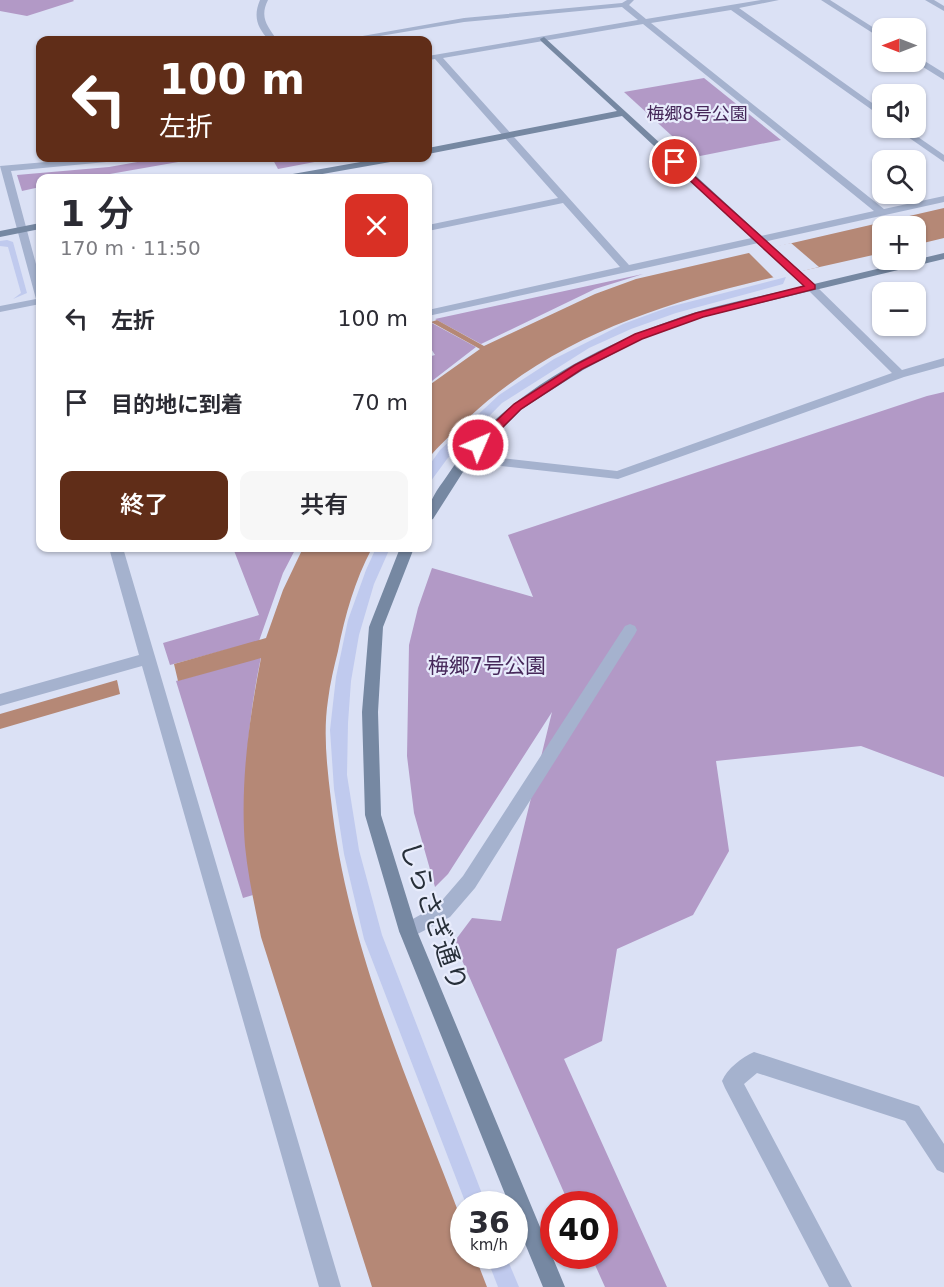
<!DOCTYPE html>
<html lang="ja">
<meta charset="utf-8">
<style>
:root{--surface:#fff;--page:#f7f7f7;--text:#2b2b33;--muted:#7c7c81;--accent:#602d18}
body{margin:0;font-family:"DejaVu Sans","Noto Sans JP",sans-serif;background:var(--page);color:var(--text);height:100vh;display:flex;flex-direction:column;font-size:22px;white-space:nowrap}
*{box-sizing:border-box;margin:0}
p{font-size:20px;color:var(--muted)}
.icon{flex:none;width:33px;height:33px;fill:none;stroke:currentColor;stroke-width:2;stroke-linecap:round;stroke-linejoin:round}
.map{position:relative;flex:1;overflow:hidden}
.drawer{position:absolute;left:36px;top:174px;width:396px;height:378px;display:flex;flex-direction:column;background:var(--surface);border-radius:12px;box-shadow:0 2px 4px #0004}
.drawer>*{flex:none}
.top-card{position:absolute;left:36px;top:36px;width:396px;height:126px;border-radius:12px;box-shadow:0 2px 4px #0004;background:#602d18;color:#fff;overflow:hidden}
.needle{width:39px;rotate:270deg}
.buttons{position:absolute;left:872px;top:18px;display:grid;gap:12px}
.buttons a{display:grid;place-items:center;width:54px;height:54px;border-radius:12px;background:var(--surface);box-shadow:0 2px 4px #0004;font-size:30px}
.speed{position:absolute;left:450px;top:1191px;display:flex;gap:12px;font-size:30px;font-weight:700;text-align:center}
.speed>*{display:grid;place-content:center;width:78px;height:78px;border-radius:50%;background:var(--surface);box-shadow:0 2px 4px #0004;line-height:1}
.speed small{font-size:15px;font-weight:400}
.speed .limit{border:9px solid #d22;background:#fff;color:#111}
.pin{position:absolute;display:grid;place-items:center;width:51px;height:51px;color:#fff;margin:-26px;border:3px solid #fff;border-radius:50%;box-shadow:0 2px 6px #0007}
.me{position:absolute;width:66px;margin:-33px;rotate:45deg;stroke-linejoin:round;filter:drop-shadow(0 0 4px #0008)}
.turn{display:flex;align-items:center;gap:21px;height:126px;padding:0 24px;font-size:27px}
.turn .icon{width:78px;height:78px;stroke-width:2.5}
.turn b{display:block;font-size:42px;line-height:51px}
.round{display:grid;place-items:center;flex:none;width:63px;height:63px;border-radius:12px;background:var(--page)}
.overview{display:flex;align-items:center;justify-content:space-between;height:102px;padding:0 24px}
h1{font-size:36px;font-weight:600;line-height:45px}
.cta{display:flex;gap:12px;margin-top:auto;padding:12px 24px}
.cta a{flex:1;height:69px;border-radius:12px;background:var(--accent);color:#fff;font-size:24px;font-weight:600;line-height:69px;text-align:center}
.cta a+a{background:var(--page);color:var(--text)}
ul{padding:0;list-style:none}
li{display:flex;align-items:center;gap:18px;height:84px;padding:0 24px}
li div{flex:1}
li b{display:block;font-size:22px}
li em{font-style:normal}
.map>svg:first-child{display:block}
.green{fill:#b299c6}
.plaza{fill:#c0caee}
.water{fill:#b58876}
.pier{fill:#dbe1f5}
.lines{fill:none;stroke-linecap:round;stroke-linejoin:round}
.street{fill:#a5b2ce;fill-rule:evenodd}
.secondary{fill:#7688a2;fill-rule:evenodd}
.route{fill:#e11d48;stroke:#92132f;stroke-width:1.5}
.labels{text-anchor:middle;stroke-width:4.5;stroke-linejoin:round;paint-order:stroke}
.far-park-label{font-size:18px;fill:#46285a;stroke:#e8ecfc}
.park-label{font-size:21px;fill:#46285a;stroke:#e8ecfc}
.near-street-label{font-size:26px;fill:#272f39;stroke:#e8ecfc}
</style>
<div class="map">
<svg width="944" height="1287" viewBox="0 0 944 1287">
<rect width="100%" height="100%" fill="#dbe1f5"/>
<g class="green">
<polygon points="0,0 73,0 74,1 27,16 0,11"/>
<polygon points="704,78 781,140 695,157 624,92"/>
<polygon points="160,158 201,158 87,178 40,178 40,187 22,191 17,175 109,167"/>
<polygon points="272,158 324,158 325,160 278,169"/>
<polygon points="643,274 595,289 481,344 435,319"/>
<polygon points="428,321 476,347 428,384 428,357 435,355 428,344"/>
<polygon points="944,392 944,777 861,746 716,761 729,851 693,915 617,949 602,1041 564,1059 667,1287 605,1287 591,1256 604,1256 604,1204 569,1204 454,942 472,918 501,921 552,712 448,874 435,887 414,813 407,756 409,645 418,608 432,568 533,597 508,535 927,396"/>
<polygon points="233,548 296,548 283,573 259,641 170,665 163,643 259,615"/>
<path d="M261,657C244,738 241,813 253,895L243,898L176,681Z"/>
</g>
<g class="plaza">
<polygon points="7,240 13,242 27,293 13,299 21,293 8,247 0,246 0,241"/>
<polygon points="786,277 783,284 676,313 631,329 589,348 502,403 447,459 428,485 428,467 440,450 499,395 554,359 623,324 669,307"/>
<polygon points="376,548 390,548 374,584 359,635 351,681 348,723 347,775 359,850 382,935 486,1204 466,1204 364,939 344,854 334,789 330,730 336,677 348,620 366,570"/>
<polygon points="486,1256 506,1256 519,1287 498,1287"/>
</g>
<g class="water">
<path d="M944,208V238L915,245V226H882V253C733,287 581,311 466,420C453,433 439,445 428,459V386L480,349L431,322L437,320L484,346L595,294L636,279Z"/>
<path d="M303,548H372C355,580 345,615 338,651C334,667 330,683 328,700C323,733 327,767 331,800C347,948 411,1086 463,1224L464,1256H475L487,1287H372L261,937C255,907 248,877 245,846C240,784 249,719 261,658L178,681L174,664L266,638L283,590Z"/>
<polygon points="117,680 120,694 0,729 0,714"/>
</g>
<polygon class="pier" points="791,243 819,267 774,278 748,252"/>
<g class="lines">
<g class="street">
<path d="M260,0H268C259,18 268,26 277,40H269C257,28 253,16 260,0Z"/>
<path d="M627,0H634L629,5L646,19L761,0H779L739,8L882,110V117L731,10L651,23L884,209L944,196V202L428,316V310L620,267L563,203L428,231V225L558,198L435,59L428,60V56L638,20L622,7L464,22L356,40H340L464,18L622,3ZM643,24L874,211L629,265L443,58Z"/>
<polygon points="821,0 830,0 882,33 882,39"/>
<polygon points="925,0 934,0 944,6 944,11"/>
<polygon points="915,55 944,73 944,80 915,62"/>
<polygon points="895,128 905,128 944,155 944,162"/>
<polygon points="92,158 122,158 117,161 11,171 40,279 40,304 0,312 0,306 36,299 0,166"/>
<polygon points="811,284 815,285 902,370 944,358 944,366 904,377 618,479 465,462 459,458 465,454 617,471 892,373 807,289 807,285"/>
<polygon points="109,548 123,548 341,1287 319,1287 142,666 0,706 0,694 139,655"/>
<polygon points="630,624 635,626 637,630 635,634 475,888 450,917 408,939 402,937 399,931 402,925 438,905 463,876 625,626"/>
<path d="M754,1052L919,1106L944,1144V1173L937,1170L905,1121L757,1073L744,1084L852,1287H829L725,1088L722,1081C727,1069 742,1057 754,1052Z"/>
</g>
<g class="secondary">
<path d="M544,37L814,284L944,253V259L703,317L643,338L583,370L522,409L470,461L433,519L428,521C426,502 439,488 449,473C500,394 606,341 693,313C729,302 767,295 804,286L622,116L428,154V148L617,111L541,41L540,39Z"/>
<polygon points="383,158 401,158 396,161 300,178 282,178 287,175"/>
<polygon points="40,223 40,229 0,237 0,231"/>
<polygon points="400,548 414,548 383,627 378,712 381,815 417,931 565,1287 543,1287 514,1217 514,1204 509,1204 399,931 365,815 362,712 369,627"/>
</g>
</g>
<polygon class="route" points="675,159 815,285 815,289 703,317 642,339 582,369 521,409 482,448 474,448 474,442 514,404 575,365 635,334 696,313 804,286 672,164 671,162"/>
<g class="labels">
<g class="far-park-label">
<text x="697" y="120">梅郷8号公園</text>
</g>
<g class="park-label">
<text x="487" y="673">梅郷7号公園</text>
</g>
<g class="near-street-label">
<text transform="translate(434 916) rotate(71)" y="9">しらさぎ通り</text>
</g>
</g>
</svg>
<div class="buttons">
<a><svg class="needle" viewBox="-14 -14 28 28"><path d="M0-13l5 13h-10z" fill="#e53935"/><path d="M0 13l5-13h-10z" fill="#7c7c81"/></svg></a>
<a><svg class="icon" aria-label="sound" viewBox="0 0 24 24"><path d="M4 9h4l5-4v14l-5-4H4zM17 9q2 3 0 6"/></svg></a>
<a><svg class="icon" aria-label="search" viewBox="0 0 24 24"><circle cx="10" cy="10" r="6"/><path d="M15 15l6 6"/></svg></a>
<a>+</a>
<a>−</a>
</div>
<div class="speed"><div>36<small>km/h</small></div><div class="limit">40</div></div>
<div class="pin" style="left:675px;top:162px;background:#d93025"><svg class="icon" aria-label="arrive" viewBox="0 0 24 24"><path d="M6 21V4h12l-3 4 3 4H6"/></svg></div>
<svg class="me" style="left:478px;top:445px" viewBox="-20 -20 40 40"><circle r="17" fill="#e11d48" stroke="#fff" stroke-width="3"/><path d="M0-11L8 9 0 5-8 9z" fill="#fff"/></svg>
<div class="top-card">
<div class="turn"><svg class="icon" aria-label="left" viewBox="0 0 24 24"><path d="M17 20v-9H6M10 6l-5 5 5 5"/></svg><div><b>100 m</b>左折</div></div>
</div>
<section class="drawer">
<div class="overview"><div><h1>1 分</h1><p>170 m · 11:50</p></div><a class="round" style="background:#d93025;color:#fff"><svg class="icon" aria-label="close" viewBox="0 0 24 24"><path d="M6 6l12 12M18 6L6 18"/></svg></a></div>
<ul>
<li><svg class="icon" aria-label="left" viewBox="0 0 24 24"><path d="M17 20v-9H6M10 6l-5 5 5 5"/></svg><div><b>左折</b></div><em>100 m</em></li>
<li><svg class="icon" aria-label="arrive" viewBox="0 0 24 24"><path d="M6 21V4h12l-3 4 3 4H6"/></svg><div><b>目的地に到着</b></div><em>70 m</em></li>
</ul>
<div class="cta"><a>終了</a><a>共有</a></div>
</section>
</div>
